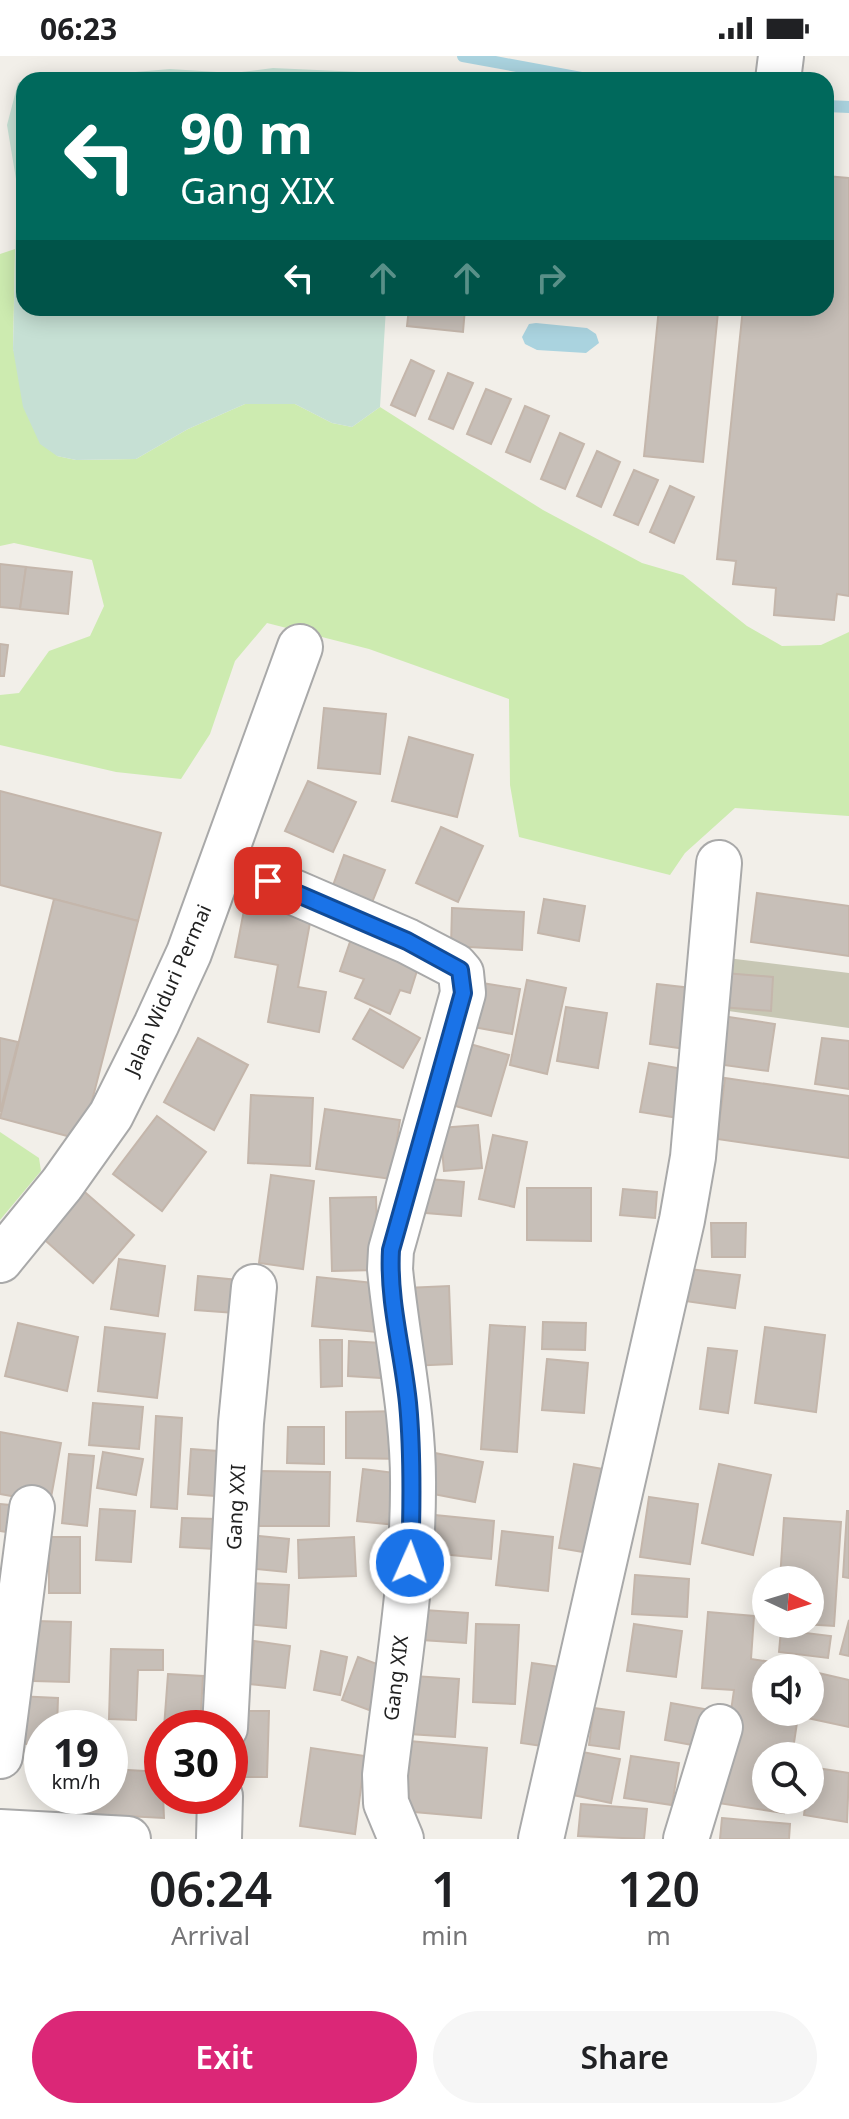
<!DOCTYPE html>
<style>
:root{--surface:#fff;--page:#f6f6f6;--text:#202124;--muted:#757577;--accent:#db2777}
body{margin:0;font-family:"Noto Sans",sans-serif;background:var(--page);color:var(--text);height:100vh;display:flex;flex-direction:column;font-size:30px;white-space:nowrap}
*{box-sizing:border-box;margin:0}
p{font-size:26px;color:var(--muted)}
.icon{flex:none;width:44px;height:44px;fill:none;stroke:currentColor;stroke-width:2;stroke-linecap:round;stroke-linejoin:round}
.map{position:relative;height:1783px;overflow:hidden}
.side{display:flex;flex-direction:column;background:var(--surface);flex:1}
.side>*{flex:none}
.top-card{position:absolute;left:16px;top:16px;width:818px;height:244px;border-radius:24px;box-shadow:0 4px 20px #0003;background:#00695c;color:#fff;overflow:hidden}
.needle{width:52px;rotate:94deg}
.controls{position:absolute;left:752px;top:1510px;display:grid;gap:16px}
.controls a{display:grid;place-items:center;width:72px;height:72px;border-radius:50%;background:var(--surface);box-shadow:0 4px 20px #0003;font-size:40px}
.speed{position:absolute;left:24px;top:1654px;display:flex;gap:16px;font-size:40px;font-weight:700;text-align:center}
.speed>*{display:grid;place-content:center;width:104px;height:104px;border-radius:50%;background:var(--surface);box-shadow:0 4px 20px #0003;line-height:1}
.speed small{font-size:20px;font-weight:400}
.speed .limit{border:12px solid #d22;background:#fff;color:#111}
.pin{position:absolute;display:grid;place-items:center;width:68px;height:68px;color:#fff;margin:-34px;border-radius:16px;box-shadow:0 4px 12px #0006}
.me{position:absolute;width:88px;margin:-44px;rotate:2deg;stroke-linejoin:round;filter:drop-shadow(0 0 6px #0008)}
.turn{display:flex;align-items:center;gap:28px;height:168px;padding:0 32px;font-size:36px}
.turn .icon{width:104px;height:104px;stroke-width:2.5}
.turn b{display:block;font-size:56px;line-height:68px}
.lanes{display:flex;align-items:center;height:76px;padding:0 32px;background:#0003;justify-content:center;gap:40px;direction:ltr}
.lanes .off{opacity:.35}
.eta{display:flex;justify-content:space-evenly;align-items:center;height:136px;text-align:center}
.eta b{font-size:48px;font-weight:600;line-height:56px}
.primary-button{display:flex;gap:16px;margin-top:auto;padding:16px 32px}
.primary-button a{flex:1;height:92px;border-radius:48px;background:var(--accent);color:#fff;font-size:32px;font-weight:600;line-height:92px;text-align:center}
.primary-button a+a{background:var(--page);color:var(--text)}
.status{display:flex;justify-content:space-between;align-items:center;height:56px;padding:0 40px;background:var(--surface);direction:ltr}
.status svg{height:22px;fill:currentColor}
.map>svg:first-child{display:block}
.construction{fill:#c7c7b4}
.grass{fill:#cdebb0}
.wetland{fill:#c6e0d4}
.water{fill:#aad3df}
.lines{fill:none;stroke-linecap:round;stroke-linejoin:round}
.stream{stroke:#aad3df;stroke-width:12}
.building{fill:#c7bfb8;stroke:#c4b6ab;stroke-width:2}
.minor-casing{stroke:#a9a9a9;stroke-width:48}
.minor{stroke:#fff;stroke-width:44}
.route-casing{stroke:#114b97;stroke-width:20}
.route{stroke:#1a73e8;stroke-width:14}
.labels{text-anchor:middle;stroke-width:8;stroke-linejoin:round;paint-order:stroke}
.street-label{font-size:20px;fill:#222;stroke:#fff}
</style>
<div class="status"><b>06:23</b><svg viewBox="0 0 49 12"><path d="M0 12V9h3v3zM5 12V6h3v6zM10 12V3h3v9zM15 12V0h3v12zM26 1h20v11H26zM47 4h2v5h-2z"/></svg></div>
<div class="map">
<svg width="849" height="1783" viewBox="0 0 849 1783">
<rect width="100%" height="100%" fill="#f2efe9"/>
<polygon class="construction" points="719,901 849,917 849,972 707,952"/>
<g class="grass">
<polygon points="15,193 13,293 57,400 76,404 136,403 188,373 245,348 295,348 332,367 352,371 380,351 543,454 642,507 683,519 747,570 782,590 821,589 849,576 849,760 735,752 685,797 670,819 519,781 510,729 509,643 369,593 267,567 235,605 210,678 181,723 116,716 0,689 0,639 19,637 49,595 90,580 104,550 92,504 14,487 0,490 0,198"/>
<polygon points="0,1076 39,1102 41,1115 0,1164"/>
</g>
<g class="wetland">
<polygon points="273,12 404,18 406,24 25,24 36,19 54,23 170,13 233,17"/>
<polygon points="24,24 24,252 386,252 380,351 352,371 332,367 295,348 245,348 188,373 136,403 76,404 57,400 40,388 23,351 13,293 17,129 7,69 18,27"/>
</g>
<polygon class="water" points="536,267 587,272 596,278 599,287 586,297 537,294 525,288 522,281 529,268"/>
<g class="lines">
<g class="stream">
<polyline points="463,0 592,24"/>
<polyline points="826,50 849,51"/>
</g>
</g>
<g class="building">
<polygon points="826,120 849,122 849,540 837,538 834,564 774,559 776,532 733,528 736,505 717,503 743,252 826,252"/>
<polygon points="409,252 465,252 463,276 407,270"/>
<polygon points="659,252 718,256 703,406 644,400"/>
<polygon points="411,304 434,315 415,360 391,349"/>
<polygon points="448,317 473,327 453,373 429,363"/>
<polygon points="486,333 511,343 491,388 467,378"/>
<polygon points="525,350 549,360 530,406 506,396"/>
<polygon points="560,377 584,388 565,433 541,423"/>
<polygon points="597,395 620,406 601,451 577,440"/>
<polygon points="634,414 658,424 638,469 614,459"/>
<polygon points="670,430 694,441 674,487 650,476"/>
<polygon points="0,508 26,511 20,553 0,551"/>
<polygon points="26,511 72,516 68,558 20,553"/>
<polygon points="0,588 8,589 4,620 0,620"/>
<polygon points="324,652 386,658 380,718 318,712"/>
<polygon points="409,681 473,699 457,761 392,745"/>
<polygon points="308,725 356,746 333,796 285,775"/>
<polygon points="0,735 161,777 138,865 0,829"/>
<polygon points="441,771 483,790 458,846 416,827"/>
<polygon points="344,799 385,814 371,849 331,835"/>
<polygon points="757,837 849,850 849,900 751,886"/>
<polygon points="54,843 138,865 82,1084 0,1062"/>
<polygon points="544,843 585,850 579,885 538,877"/>
<polygon points="246,844 312,856 298,931 326,936 319,976 268,966 278,909 235,901"/>
<polygon points="452,852 524,856 522,894 451,890"/>
<polygon points="352,880 421,902 410,937 400,934 390,958 355,942 364,923 340,915"/>
<polygon points="712,916 773,921 771,955 709,950"/>
<polygon points="527,924 566,932 547,1018 510,1009"/>
<polygon points="470,925 520,933 512,978 462,969"/>
<polygon points="657,928 700,933 693,994 650,988"/>
<polygon points="566,951 607,957 598,1012 557,1005"/>
<polygon points="370,953 420,982 403,1012 353,983"/>
<polygon points="709,958 775,968 768,1015 702,1006"/>
<polygon points="0,982 18,986 0,1056"/>
<polygon points="198,982 248,1009 214,1074 164,1046"/>
<polygon points="822,982 849,985 849,1033 815,1028"/>
<polygon points="470,988 509,999 491,1060 452,1049"/>
<polygon points="649,1007 694,1015 685,1063 640,1056"/>
<polygon points="725,1022 849,1040 849,1102 717,1083"/>
<polygon points="251,1039 313,1042 310,1110 248,1107"/>
<polygon points="325,1053 400,1064 391,1123 316,1113"/>
<polygon points="157,1060 206,1096 162,1155 113,1118"/>
<polygon points="478,1069 482,1112 444,1115 440,1072"/>
<polygon points="493,1079 527,1086 514,1151 479,1143"/>
<polygon points="271,1119 314,1125 303,1213 259,1207"/>
<polygon points="417,1122 464,1126 461,1160 414,1156"/>
<polygon points="79,1131 134,1179 93,1227 38,1178"/>
<polygon points="527,1132 591,1132 591,1185 527,1184"/>
<polygon points="623,1133 657,1136 655,1162 620,1159"/>
<polygon points="376,1141 378,1214 332,1215 330,1142"/>
<polygon points="711,1167 746,1167 745,1201 712,1201"/>
<polygon points="119,1203 165,1210 158,1260 111,1253"/>
<polygon points="689,1213 740,1219 735,1252 685,1245"/>
<polygon points="198,1220 238,1224 235,1257 195,1254"/>
<polygon points="317,1221 382,1228 377,1276 312,1270"/>
<polygon points="449,1230 452,1308 409,1310 406,1232"/>
<polygon points="543,1266 586,1267 585,1294 542,1293"/>
<polygon points="18,1267 78,1281 67,1335 5,1320"/>
<polygon points="490,1269 525,1271 517,1396 481,1393"/>
<polygon points="105,1271 165,1278 157,1342 98,1335"/>
<polygon points="765,1271 825,1279 816,1356 755,1347"/>
<polygon points="320,1284 342,1284 342,1330 321,1331"/>
<polygon points="349,1285 398,1288 397,1323 348,1320"/>
<polygon points="708,1292 737,1295 728,1357 700,1353"/>
<polygon points="547,1303 588,1307 584,1357 542,1354"/>
<polygon points="93,1347 143,1351 139,1393 89,1389"/>
<polygon points="404,1355 404,1403 346,1402 346,1356"/>
<polygon points="156,1360 182,1362 177,1453 151,1451"/>
<polygon points="288,1371 324,1371 324,1408 287,1407"/>
<polygon points="0,1376 61,1387 50,1447 0,1438"/>
<polygon points="191,1393 232,1396 229,1441 188,1438"/>
<polygon points="103,1396 143,1403 136,1439 97,1432"/>
<polygon points="435,1397 483,1406 475,1446 428,1437"/>
<polygon points="69,1398 94,1400 87,1470 62,1467"/>
<polygon points="574,1408 609,1414 595,1498 559,1492"/>
<polygon points="719,1408 771,1419 753,1499 702,1487"/>
<polygon points="363,1413 411,1419 406,1470 357,1465"/>
<polygon points="259,1415 330,1416 329,1470 258,1470"/>
<polygon points="649,1441 698,1448 690,1508 640,1501"/>
<polygon points="0,1448 10,1449 7,1476 0,1475"/>
<polygon points="100,1453 135,1455 131,1506 96,1504"/>
<polygon points="847,1455 849,1455 849,1522 843,1521"/>
<polygon points="435,1459 494,1465 491,1503 431,1497"/>
<polygon points="182,1462 217,1463 215,1493 180,1491"/>
<polygon points="784,1462 841,1466 834,1570 802,1568 810,1568 810,1524 780,1524"/>
<polygon points="502,1475 553,1481 548,1535 496,1529"/>
<polygon points="239,1478 289,1483 286,1516 236,1511"/>
<rect x="49" y="1481" width="31" height="56"/>
<polygon points="354,1481 356,1520 299,1522 298,1484"/>
<polygon points="635,1519 689,1523 687,1561 632,1558"/>
<polygon points="249,1527 289,1529 286,1572 246,1568"/>
<polygon points="424,1554 468,1557 466,1587 422,1584"/>
<polygon points="708,1556 754,1560 751,1603 805,1611 766,1612 766,1656 810,1656 810,1615 849,1624 849,1671 798,1660 792,1700 766,1700 766,1744 786,1744 784,1757 718,1747 734,1634 702,1632"/>
<polygon points="849,1564 849,1600 840,1598"/>
<polygon points="36,1565 71,1566 69,1626 34,1625"/>
<polygon points="476,1568 519,1569 515,1648 473,1646"/>
<polygon points="634,1568 682,1575 676,1621 627,1615"/>
<polygon points="781,1574 831,1580 828,1602 779,1596"/>
<polygon points="254,1585 290,1590 285,1632 250,1628"/>
<polygon points="111,1593 163,1594 163,1614 138,1614 136,1664 109,1663"/>
<polygon points="321,1595 347,1601 340,1639 314,1634"/>
<polygon points="358,1601 385,1611 369,1654 342,1644"/>
<polygon points="532,1607 567,1612 556,1692 521,1687"/>
<polygon points="168,1618 203,1620 200,1672 164,1672"/>
<polygon points="413,1620 459,1623 455,1681 409,1678"/>
<polygon points="16,1640 58,1642 57,1672 42,1672 42,1689 14,1687"/>
<polygon points="671,1647 710,1654 703,1691 665,1684"/>
<polygon points="594,1652 624,1656 619,1693 589,1689"/>
<polygon points="241,1655 269,1655 267,1721 239,1721"/>
<polygon points="398,1684 487,1692 481,1762 392,1754"/>
<polygon points="311,1692 365,1700 355,1778 300,1770"/>
<polygon points="577,1695 620,1703 611,1747 568,1738"/>
<polygon points="631,1700 679,1707 672,1749 624,1742"/>
<polygon points="811,1711 849,1717 847,1766 804,1759 806,1744 810,1744"/>
<polygon points="110,1713 162,1716 164,1762 66,1757 67,1740 110,1740"/>
<polygon points="581,1748 647,1753 644,1783 578,1780"/>
<polygon points="722,1762 790,1768 789,1783 720,1783"/>
</g>
<g class="lines">
<defs>
<g id="minor">
<polyline points="778,24 781,0"/>
<path d="M268,825L407,885L455,910L461,917L463,937L391,1194L390,1213C397,1286 414,1359 413,1432C413,1528 396,1624 385,1719L386,1747L401,1783"/>
<polyline points="0,1204 62,1128 111,1059 156,969 189,897 300,591"/>
<polyline points="225,1672 241,1367 254,1231"/>
<polyline points="0,1700 32,1452"/>
<polyline points="0,1776 128,1783"/>
<polyline points="219,1783 220,1740"/>
<polyline points="541,1783 682,1164 693,1101 719,807"/>
<polyline points="686,1783 720,1671"/>
</g>
</defs>
<use href="#minor" class="minor-casing"/>
<use href="#minor" class="minor"/>
</g>
<g class="lines">
<defs>
<path id="route" d="M268,825L407,885L460,914L463,937L391,1194C388,1245 403,1297 408,1347C413,1400 412,1453 410,1507"/>
</defs>
<use href="#route" class="route-casing"/>
<use href="#route" class="route"/>
</g>
<g class="labels">
<g class="street-label">
<text transform="translate(168 934) rotate(-66)" y="7">Jalan Widuri Permai</text>
<text transform="translate(236 1451) rotate(-87)" y="7">Gang XXI</text>
<text transform="translate(396 1622) rotate(-83)" y="7">Gang XIX</text>
</g>
</g>
</svg>
<div class="controls">
<a><svg class="needle" viewBox="-14 -14 28 28"><path d="M0-13l5 13h-10z" fill="#e53935"/><path d="M0 13l5-13h-10z" fill="#757577"/></svg></a>
<a><svg class="icon" aria-label="sound" viewBox="0 0 24 24"><path d="M4 9h4l5-4v14l-5-4H4zM17 9q2 3 0 6"/></svg></a>
<a><svg class="icon" aria-label="search" viewBox="0 0 24 24"><circle cx="10" cy="10" r="6"/><path d="M15 15l6 6"/></svg></a>
</div>
<div class="speed"><div>19<small>km/h</small></div><div class="limit">30</div></div>
<div class="pin" style="left:268px;top:825px;background:#d93025"><svg class="icon" aria-label="arrive" viewBox="0 0 24 24"><path d="M6 21V4h12l-3 4 3 4H6"/></svg></div>
<svg class="me" style="left:410px;top:1507px" viewBox="-20 -20 40 40"><circle r="17" fill="#1a73e8" stroke="#fff" stroke-width="3"/><path d="M0-11L8 9 0 5-8 9z" fill="#fff"/></svg>
<div class="top-card">
<div class="turn"><svg class="icon" aria-label="left" viewBox="0 0 24 24"><path d="M17 20v-9H6M10 6l-5 5 5 5"/></svg><div><b>90 m</b>Gang XIX</div></div>
<div class="lanes"><svg class="icon" aria-label="left" viewBox="0 0 24 24"><path d="M17 20v-9H6M10 6l-5 5 5 5"/></svg><svg class="icon off" aria-label="ahead" viewBox="0 0 24 24"><path d="M12 20V5M6 11l6-6 6 6"/></svg><svg class="icon off" aria-label="ahead" viewBox="0 0 24 24"><path d="M12 20V5M6 11l6-6 6 6"/></svg><svg class="icon off" aria-label="right" viewBox="0 0 24 24"><path d="M7 20v-9h11M14 6l5 5-5 5"/></svg></div>
</div>
</div>
<section class="side">
<div class="eta">
<div><b>06:24</b><p>Arrival</p></div>
<div><b>1</b><p>min</p></div>
<div><b>120</b><p>m</p></div>
</div>
<div class="primary-button"><a>Exit</a><a>Share</a></div>
</section>
